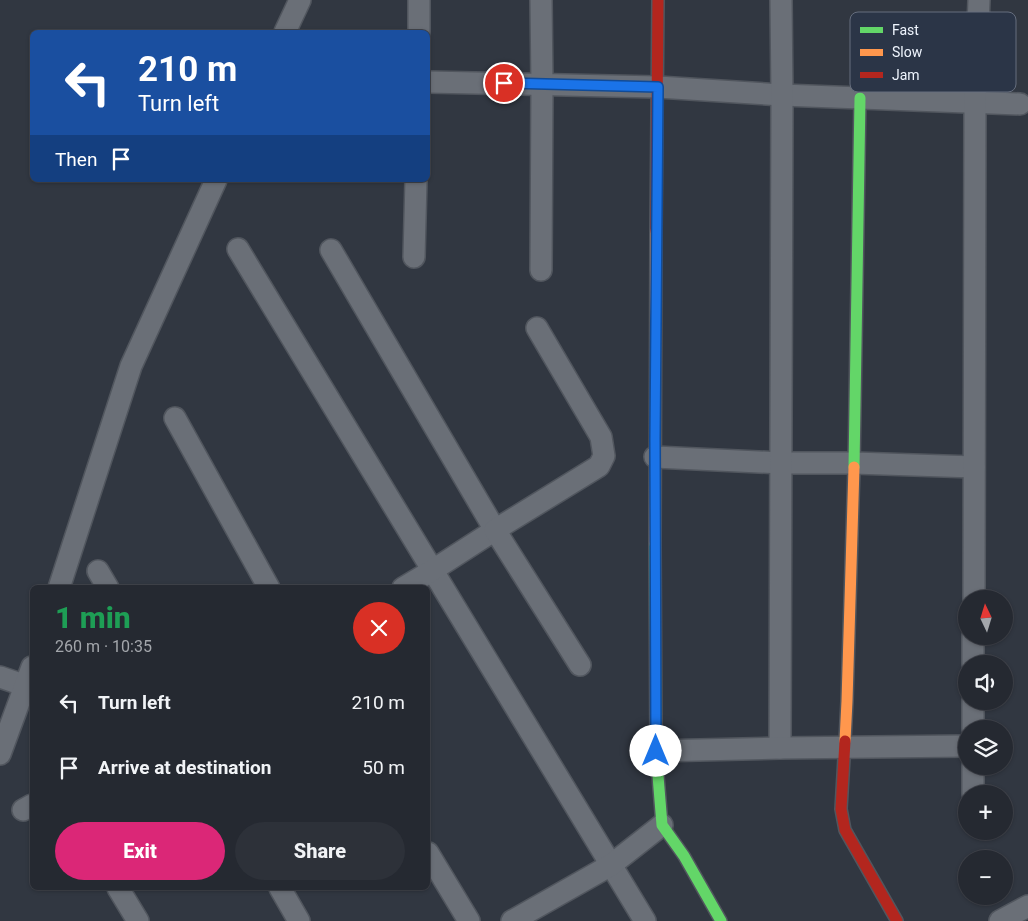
<!DOCTYPE html>
<meta charset="utf-8">
<style>
:root{--surface:#252931;--page:#2d3139;--text:#f1f3f6;--muted:#a3a6ab;--line:#42454d;--accent:#db2777}
body{margin:0;font-family:Roboto,sans-serif;background:var(--page);color:var(--text);height:100vh;display:flex;flex-direction:column;font-size:19px;white-space:nowrap}
*{box-sizing:border-box;margin:0}
p{font-size:16px;color:var(--muted)}
.icon{flex:none;width:28px;height:28px;fill:none;stroke:currentColor;stroke-width:2;stroke-linecap:round;stroke-linejoin:round}
.map{position:relative;flex:1;overflow:hidden}
.details{position:absolute;left:30px;top:585px;width:400px;height:305px;display:flex;flex-direction:column;background:var(--surface);border-radius:8px;box-shadow:0 1px 4px #0004,0 0 0 1px var(--line)}
.details>*{flex:none}
.guide{position:absolute;left:30px;top:30px;width:400px;height:152px;border-radius:8px;box-shadow:0 1px 4px #0004,0 0 0 1px var(--line);background:#1a4fa0;color:#fff;overflow:hidden}
.needle{width:32px;rotate:356deg}
.controls{position:absolute;left:958px;top:590px;display:grid;gap:10px}
.controls a{display:grid;place-items:center;width:55px;height:55px;border-radius:50%;background:var(--surface);box-shadow:0 1px 4px #0004,0 0 0 1px var(--line);font-size:25px}
.pin{position:absolute;display:grid;place-items:center;width:42px;height:42px;color:#fff;margin:-21px;border:2px solid #fff;border-radius:50%;box-shadow:0 1px 5px #0007}
.me{position:absolute;width:55px;margin:-28px;rotate:0deg;stroke-linejoin:round;filter:drop-shadow(0 0 4px #0008)}
.turn{display:flex;align-items:center;gap:18px;height:105px;padding:0 25px;font-size:22px}
.turn .icon{width:65px;height:65px;stroke-width:2.5}
.turn b{display:block;font-size:35px;line-height:42px}
.then{display:flex;align-items:center;height:48px;padding:0 25px;background:#0003;gap:10px;font-size:19px}
.round{display:grid;place-items:center;flex:none;width:52px;height:52px;border-radius:26px;background:var(--page)}
.summary{display:flex;align-items:center;justify-content:space-between;height:85px;padding:0 25px}
h1{font-size:30px;font-weight:800;line-height:38px;color:#1e9e55}
.action{display:flex;gap:10px;margin-top:auto;padding:10px 25px}
.action a{flex:1;height:58px;border-radius:30px;background:var(--accent);color:#fff;font-size:20px;font-weight:800;line-height:58px;text-align:center}
.action a+a{background:var(--page);color:var(--text)}
ul{padding:0;list-style:none}
li{display:flex;align-items:center;gap:15px;height:65px;padding:0 25px}
li div{flex:1}
li b{display:block;font-size:19px}
li em{font-style:normal}
.map>svg:first-child{display:block}
.lines{fill:none;stroke-linecap:round;stroke-linejoin:round}
.street-casing{stroke:#51565e;stroke-width:24}
.fast-casing{stroke:#51565e;stroke-width:14}
.slow-casing{stroke:#51565e;stroke-width:14}
.jam-casing{stroke:#51565e;stroke-width:14}
.street{stroke:#6a6f77;stroke-width:21}
.fast{stroke:#63d668;stroke-width:11}
.slow{stroke:#ff974d;stroke-width:11}
.jam{stroke:#b3261e;stroke-width:11}
.route-casing{stroke:#114b97;stroke-width:12}
.route{stroke:#1a73e8;stroke-width:9}
.key{fill:#2b3547;stroke:#666e7e;stroke-width:1}
.key-label{font-size:14px;fill:#eef4fd}
</style>
<div class="map">
<svg width="1028" height="921" viewBox="0 0 1028 921">
<rect width="100%" height="100%" fill="#313741"/>
<g class="lines">
<defs>
<g id="street">
<polyline points="285,32 300,0"/>
<polyline points="419,32 419,0"/>
<polyline points="428,82 658,87 782,95 1020,104"/>
<polyline points="238,249 645,921"/>
<polyline points="331,250 495,530 433,570 403,588"/>
<polyline points="414,257 416,180"/>
<polyline points="541,270 542,84 541,0"/>
<polyline points="537,328 601,437 604,456 599,466 495,530 580,665"/>
<polyline points="175,418 269,588"/>
<polyline points="655,457 781,463 854,463 974,467"/>
<polyline points="98,571 108,588"/>
<polyline points="59,588 131,366 216,180"/>
<polyline points="974,599 975,102 979,0"/>
<polyline points="973,664 973,636"/>
<polyline points="0,677 26,686"/>
<polyline points="973,729 973,701"/>
<polyline points="780,748 782,95 781,0"/>
<polyline points="656,751 780,748 966,746"/>
<polyline points="0,754 32,667"/>
<polyline points="973,794 973,766"/>
<polyline points="23,810 32,805"/>
<polyline points="428,853 469,921"/>
<polyline points="118,888 138,921"/>
<polyline points="280,888 299,921"/>
<polyline points="512,921 611,865 662,825"/>
<polyline points="1000,921 1028,906"/>
</g>
<g id="fast">
<polyline points="854,467 860,98"/>
<polyline points="655,544 656,751 662,825 684,856 721,921"/>
</g>
<g id="slow">
<polyline points="655,544 656,231"/>
<polyline points="845,741 847,701 854,467"/>
</g>
<g id="jam">
<polyline points="656,231 658,0"/>
<polyline points="845,741 841,809 845,830 897,921"/>
</g>
</defs>
<use href="#street" class="street-casing"/>
<use href="#fast" class="fast-casing"/>
<use href="#slow" class="slow-casing"/>
<use href="#jam" class="jam-casing"/>
<use href="#street" class="street"/>
<use href="#fast" class="fast"/>
<use href="#slow" class="slow"/>
<use href="#jam" class="jam"/>
</g>
<g class="lines">
<defs>
<polyline id="route" points="504,83 658,87 655,439 656,751"/>
</defs>
<use href="#route" class="route-casing"/>
<use href="#route" class="route"/>
</g>
<rect x="850" y="12" width="166" height="80" rx="8" class="key"/>
<rect x="860" y="27" width="23" height="6" fill="#63d668"/>
<rect x="860" y="49" width="23" height="7" fill="#ff974d"/>
<rect x="860" y="72" width="23" height="6" fill="#b3261e"/>
<g class="key-label">
<text x="892" y="35">Fast</text>
<text x="892" y="57">Slow</text>
<text x="892" y="80">Jam</text>
</g>
</svg>
<div class="controls">
<a><svg class="needle" viewBox="-14 -14 28 28"><path d="M0-13l5 13h-10z" fill="#e53935"/><path d="M0 13l5-13h-10z" fill="#a3a6ab"/></svg></a>
<a><svg class="icon" aria-label="sound" viewBox="0 0 24 24"><path d="M4 9h4l5-4v14l-5-4H4zM17 9q2 3 0 6"/></svg></a>
<a><svg class="icon" aria-label="layers" viewBox="0 0 24 24"><path d="M12 4l9 5-9 5-9-5zM3 14l9 5 9-5"/></svg></a>
<a>+</a>
<a>−</a>
</div>
<div class="pin" style="left:504px;top:83px;background:#d93025"><svg class="icon" aria-label="arrive" viewBox="0 0 24 24"><path d="M6 21V4h12l-3 4 3 4H6"/></svg></div>
<svg class="me" style="left:656px;top:751px" viewBox="-20 -20 40 40"><circle r="19" fill="#fff"/><path d="M0-13L10 11 0 6-10 11z" fill="#1a73e8"/></svg>
<div class="guide">
<div class="turn"><svg class="icon" aria-label="left" viewBox="0 0 24 24"><path d="M17 20v-9H6M10 6l-5 5 5 5"/></svg><div><b>210 m</b>Turn left</div></div>
<div class="then">Then<svg class="icon" aria-label="arrive" viewBox="0 0 24 24"><path d="M6 21V4h12l-3 4 3 4H6"/></svg></div>
</div>
<section class="details">
<div class="summary"><div><h1>1 min</h1><p>260 m · 10:35</p></div><a class="round" style="background:#d93025;color:#fff"><svg class="icon" aria-label="close" viewBox="0 0 24 24"><path d="M6 6l12 12M18 6L6 18"/></svg></a></div>
<ul>
<li><svg class="icon" aria-label="left" viewBox="0 0 24 24"><path d="M17 20v-9H6M10 6l-5 5 5 5"/></svg><div><b>Turn left</b></div><em>210 m</em></li>
<li><svg class="icon" aria-label="arrive" viewBox="0 0 24 24"><path d="M6 21V4h12l-3 4 3 4H6"/></svg><div><b>Arrive at destination</b></div><em>50 m</em></li>
</ul>
<div class="action"><a>Exit</a><a>Share</a></div>
</section>
</div>
